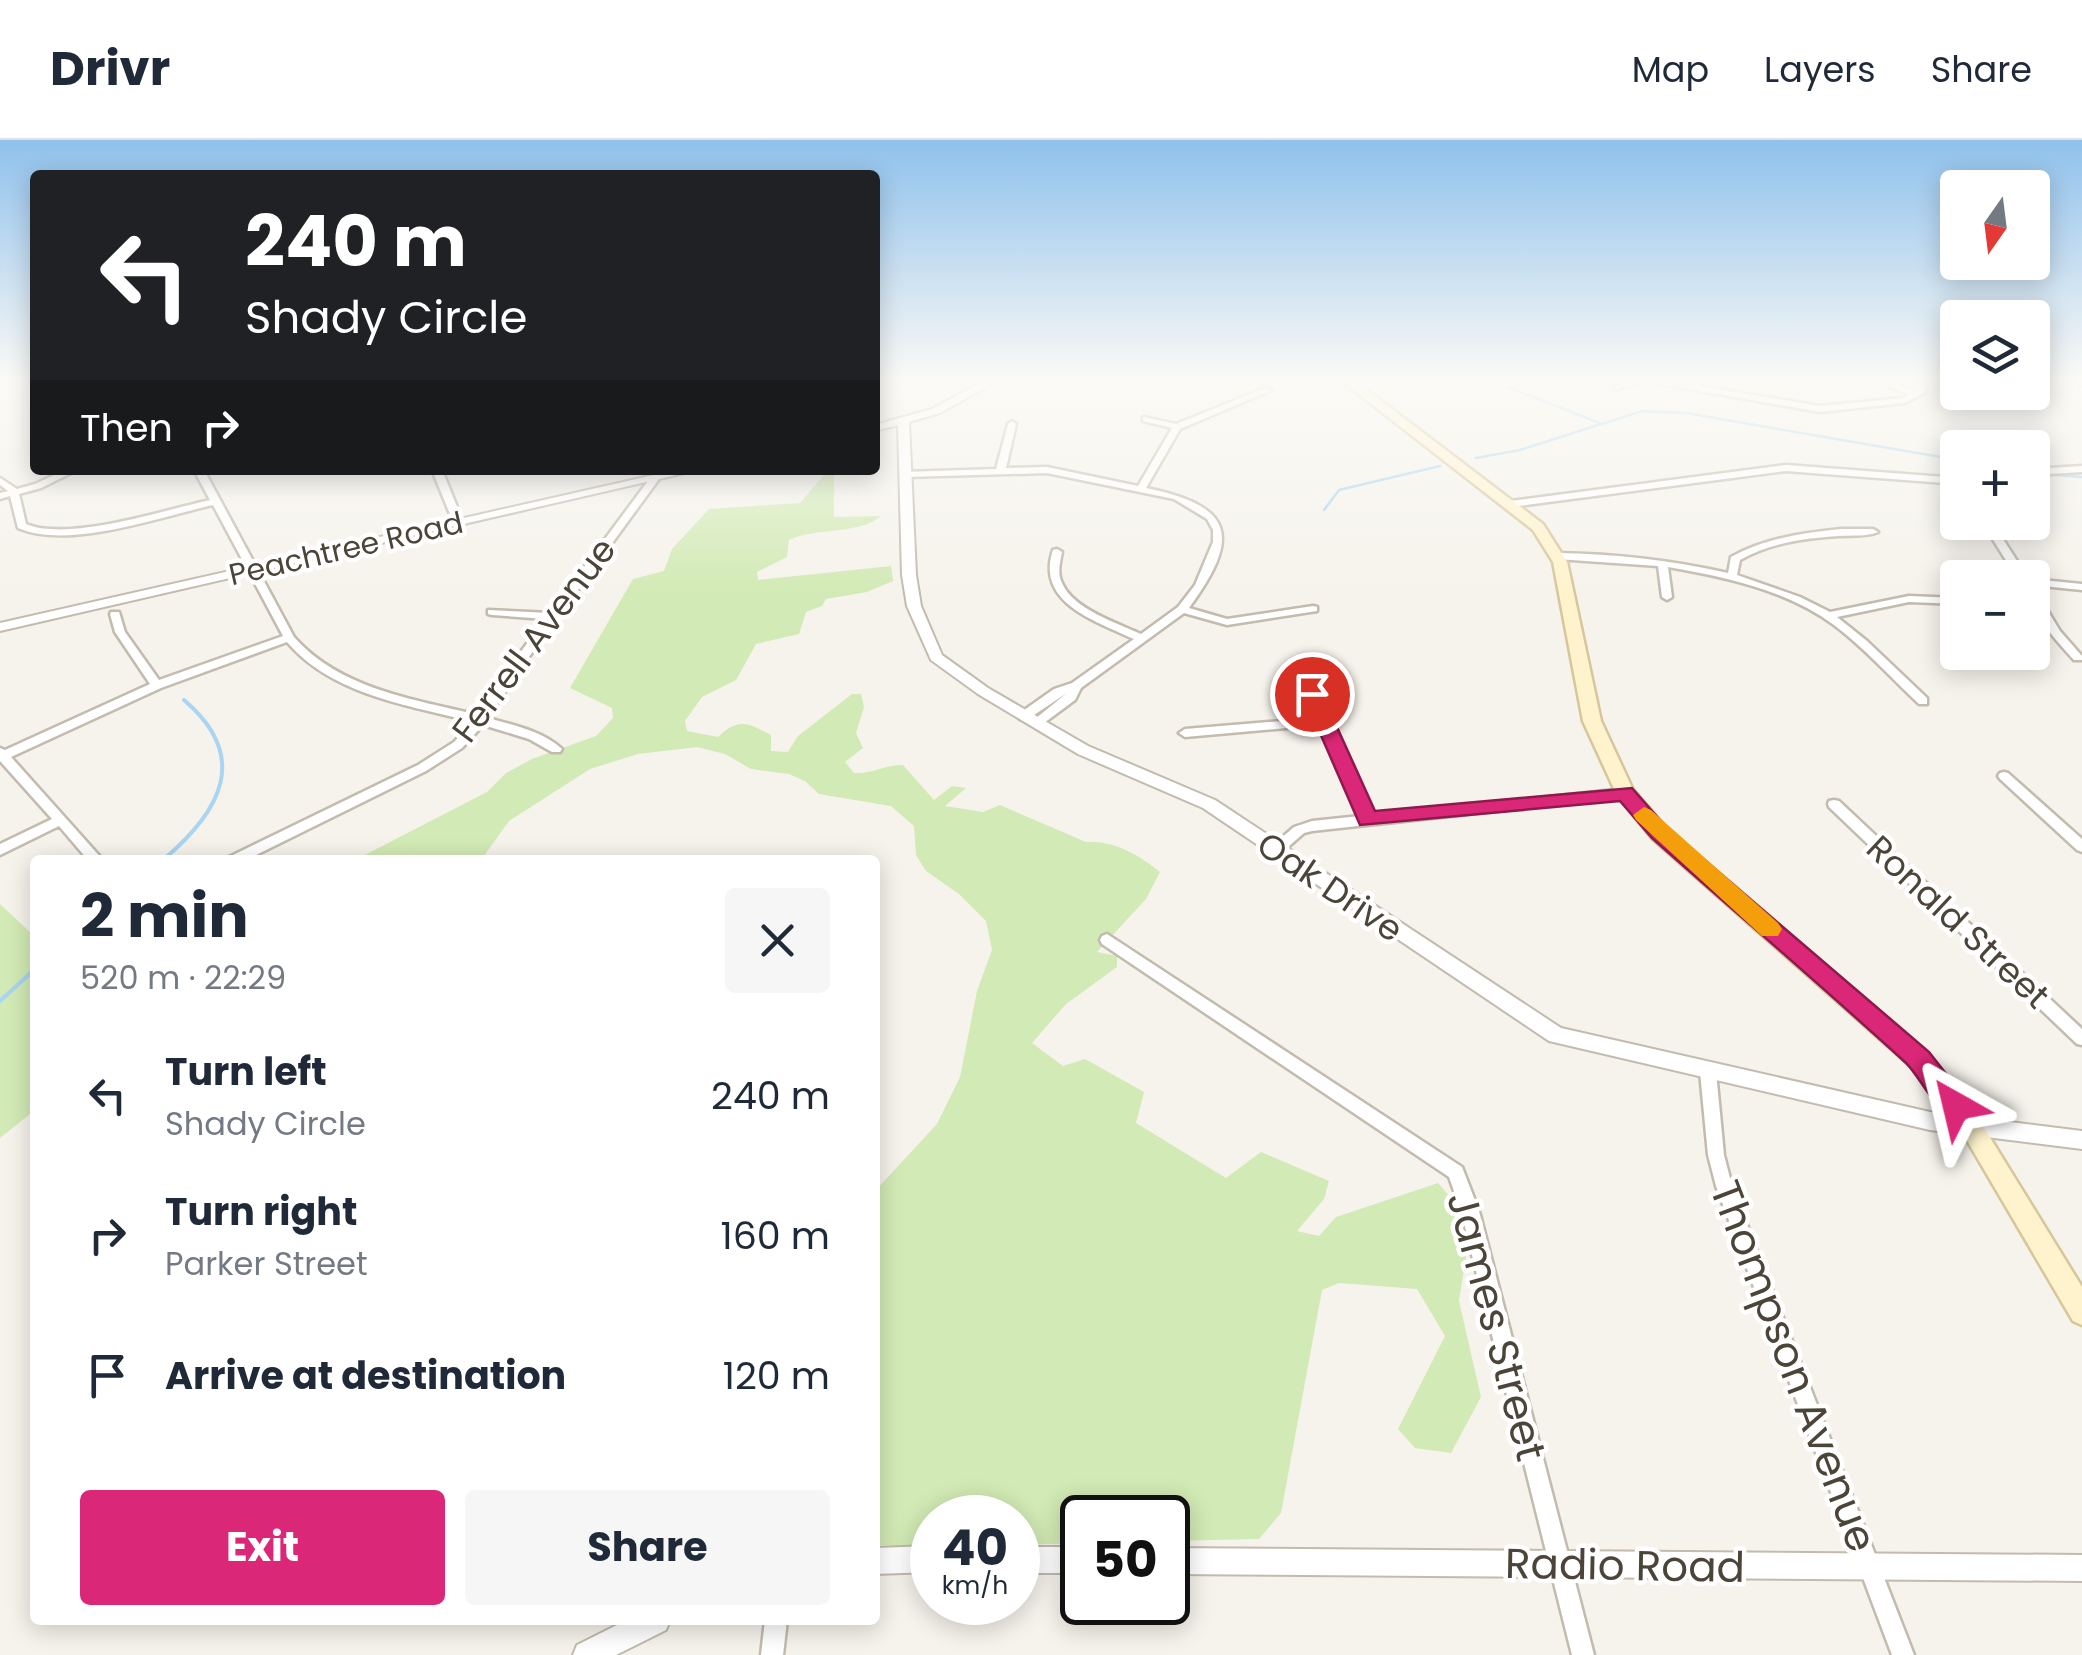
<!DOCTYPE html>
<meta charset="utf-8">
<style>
:root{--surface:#fff;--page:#f6f6f7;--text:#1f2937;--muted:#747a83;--line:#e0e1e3;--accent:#db2777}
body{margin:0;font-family:Poppins,sans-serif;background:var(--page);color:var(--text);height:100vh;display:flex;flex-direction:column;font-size:38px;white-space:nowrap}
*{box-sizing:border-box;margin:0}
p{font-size:32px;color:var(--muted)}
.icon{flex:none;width:55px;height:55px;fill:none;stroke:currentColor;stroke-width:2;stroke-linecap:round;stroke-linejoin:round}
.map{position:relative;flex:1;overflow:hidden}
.panel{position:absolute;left:30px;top:715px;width:850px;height:770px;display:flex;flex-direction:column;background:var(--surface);border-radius:10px;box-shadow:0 5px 25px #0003}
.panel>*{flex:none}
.guide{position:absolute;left:30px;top:30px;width:850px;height:305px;border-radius:10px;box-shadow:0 5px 25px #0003;background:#202124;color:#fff;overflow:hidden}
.needle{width:65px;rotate:194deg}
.controls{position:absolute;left:1940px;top:30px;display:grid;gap:20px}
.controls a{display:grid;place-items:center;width:110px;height:110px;border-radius:10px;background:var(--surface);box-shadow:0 5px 25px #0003;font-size:50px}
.speed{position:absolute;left:910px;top:1355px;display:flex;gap:20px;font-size:50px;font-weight:700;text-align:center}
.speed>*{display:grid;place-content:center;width:130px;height:130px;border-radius:50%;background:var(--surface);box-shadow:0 5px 25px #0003;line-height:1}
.speed small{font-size:25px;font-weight:400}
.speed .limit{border:5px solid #111;border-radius:15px;background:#fff;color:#111}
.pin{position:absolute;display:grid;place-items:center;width:85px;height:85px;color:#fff;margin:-42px;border:5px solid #fff;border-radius:50%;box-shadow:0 2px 10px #0007}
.me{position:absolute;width:110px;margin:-55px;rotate:323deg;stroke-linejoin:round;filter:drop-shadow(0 0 8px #0008)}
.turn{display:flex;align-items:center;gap:35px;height:210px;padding:0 50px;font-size:45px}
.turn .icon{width:130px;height:130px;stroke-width:2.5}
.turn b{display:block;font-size:70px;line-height:85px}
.then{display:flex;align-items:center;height:95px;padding:0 50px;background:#0003;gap:20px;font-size:38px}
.round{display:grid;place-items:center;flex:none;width:105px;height:105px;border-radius:10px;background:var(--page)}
.overview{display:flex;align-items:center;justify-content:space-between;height:170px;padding:0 50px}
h1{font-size:60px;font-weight:700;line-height:75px}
.cta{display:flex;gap:20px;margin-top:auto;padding:20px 50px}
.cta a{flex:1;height:115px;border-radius:10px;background:var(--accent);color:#fff;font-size:40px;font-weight:700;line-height:115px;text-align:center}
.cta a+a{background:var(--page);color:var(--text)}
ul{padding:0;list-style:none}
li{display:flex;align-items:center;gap:30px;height:140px;padding:0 50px}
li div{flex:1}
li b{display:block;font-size:38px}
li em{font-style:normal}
header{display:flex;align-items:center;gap:60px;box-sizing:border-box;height:140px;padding:0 50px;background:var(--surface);border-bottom:2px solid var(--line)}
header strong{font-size:48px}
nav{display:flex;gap:55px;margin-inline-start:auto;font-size:35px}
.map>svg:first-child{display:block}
.green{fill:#d2eab5}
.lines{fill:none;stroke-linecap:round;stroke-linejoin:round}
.stream-far1{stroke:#a9d4f2;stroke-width:2.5}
.stream{stroke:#a9d4f2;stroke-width:4}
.minor-casing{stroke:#c2bbae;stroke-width:5}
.tertiary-casing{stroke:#c2bbae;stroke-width:4}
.secondary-casing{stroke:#d6c79b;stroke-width:5}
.minor{fill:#fff;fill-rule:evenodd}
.tertiary{fill:#fff;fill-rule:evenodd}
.secondary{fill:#fff3cd;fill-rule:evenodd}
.route{fill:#db2777;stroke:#8e194d;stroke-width:2.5}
.slow{fill:#f59e0b}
.labels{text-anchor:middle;stroke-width:9;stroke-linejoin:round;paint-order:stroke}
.far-street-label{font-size:30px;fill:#4b4439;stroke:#fff}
.street-label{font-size:35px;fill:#4b4439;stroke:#fff}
.near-street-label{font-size:42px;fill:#4b4439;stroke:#fff}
</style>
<header>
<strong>Drivr</strong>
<nav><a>Map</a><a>Layers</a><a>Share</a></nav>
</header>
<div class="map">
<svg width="2082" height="1515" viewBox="0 0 2082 1515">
<rect width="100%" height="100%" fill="#f6f3ec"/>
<g class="green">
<path d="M834,333V377L881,376C859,395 817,387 789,400L787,417L757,432L758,440L891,426L893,441L867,452L826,459L822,466L806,472L799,494L756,504L736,540L702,557L685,581L687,591L718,597C738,577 749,583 771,595V611L788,612L798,596L852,554H861L864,567L856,593L863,608L845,622L854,633C873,634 884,625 903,625L934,660L952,646L966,648L945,666L983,672L1000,665L1086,702C1113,700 1139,715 1160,732L1146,759L1097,812L1117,816V827L1066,864L1032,903L1063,926L1085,919L1144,952L1136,983L1226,1038L1261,1012L1329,1041L1324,1059L1297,1091L1319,1096L1336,1077L1438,1043L1452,1059L1467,1110L1459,1161L1481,1257L1451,1313L1415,1308L1398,1289L1445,1196L1417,1149L1339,1143L1322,1150L1281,1373L1259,1399L1168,1401V1378H1082V1403L1018,1405V1378H932V1407L875,1405V1051L937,984L960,937L977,851L992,810L986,781L959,754L926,731L916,715L914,686L891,666L819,654L805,641L789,634L751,629L725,614L697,607L638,614L590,629L509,681L481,720H355L487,652L506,633L532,619L596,596L613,578L612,568L570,548L633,439L664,431L672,409L709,369L800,363L825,334Z"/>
<polygon points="0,764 35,797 35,970 0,998"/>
</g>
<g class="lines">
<g class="stream-far1">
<polyline points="1465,241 1479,243"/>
<polyline points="1508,247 1602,284 1642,271 1686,273 1958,320"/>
<polyline points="1476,318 1520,310 1601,284"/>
<polyline points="2044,334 2082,337"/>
<polyline points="1324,370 1339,350 1440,326"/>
</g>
<g class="stream">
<path d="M163,720C221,671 251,617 184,560"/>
<polyline points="0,861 35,829"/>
</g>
<defs>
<g id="minor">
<polygon points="1630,241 1646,241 1617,249 1613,246"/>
<polygon points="1651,241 1669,241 1820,266 1903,258 1909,254 1874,241 1886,241 1915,251 1920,241 1928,241 1924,253 1905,263 1820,272 1655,243"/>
<polygon points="2074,241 2082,241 2082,245"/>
<path d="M1265,248L1272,250L1180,289L1146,348C1235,366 1241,397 1189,468L1227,479L1313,466L1317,467V471L1227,485L1184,473L1081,548L1075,560L1040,586L1036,587L1030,583L1067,553L1028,579H1020L1018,576L1020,573L1054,549L1072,543L1134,499C1096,481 1035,463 1053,410L1057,409L1062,412C1060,423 1057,433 1062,443C1073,469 1117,483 1141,494L1178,467L1195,445L1213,402V390L1207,379L1174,359L1047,333L906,337L901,334L903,332L996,329L1008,284L1012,281L1016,284L1006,328L1047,327L1138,346L1172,288L1143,281V277L1176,284Z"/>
<polygon points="1786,325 1958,338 1958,344 1786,331 1510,367 1505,364 1510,361"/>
<polygon points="2082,326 2082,332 2032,335 2032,329"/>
<path d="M65,330H77L41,348L19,354L26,384C69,402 164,370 210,360L194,330H204L294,497C340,549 413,559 478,575L514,521L545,479L492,475L488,474V470L550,473L651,337L659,339L523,525L488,578C513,585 543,591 562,609L560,612H552L529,599L483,585L462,608L426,631L246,720H227L229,717L418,625L454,602L473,582C408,565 332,555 287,502L161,548L11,617L103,720H88L59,686L0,715V704L52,679L0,621V608L5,610L150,544L115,492L110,474L111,472H119L125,492L159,540L283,496L213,365C160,377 69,410 18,388L10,356L0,359V353L8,351L0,345V338L17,349L35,344Z"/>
<polygon points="432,330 442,330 464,384 462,386 454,384"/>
<polygon points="1982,382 1992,382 2028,438 2017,438"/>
<path d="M1841,389H1873L1878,392C1867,397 1852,395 1839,396C1805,398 1770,403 1740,420L1737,435L1800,457L1830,472L1909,456L1958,458V464L1909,462L1837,477L1867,501L1927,558V564H1919C1891,538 1865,508 1834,485C1787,450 1725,437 1668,427L1672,457L1667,460L1662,457L1658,426L1557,419L1552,416L1557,413C1615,414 1671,420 1728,433L1731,417C1765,398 1803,393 1841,389Z"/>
<polygon points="2032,439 2082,444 2082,450 2032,445"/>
<path d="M2032,450L2037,453L2060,491L2082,516V520H2074C2057,501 2032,477 2032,450Z"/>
<polygon points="1300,523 1306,527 1373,675 1625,649 1631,653 1625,657 1312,691 1304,693 1281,713 1271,713 1269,710 1271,707 1294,687 1312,681 1360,676 1320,585 1185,597 1179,593 1185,589 1317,578 1294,527"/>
<polygon points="2004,632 2008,633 2082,699 2082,712 2077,710 2000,639 1998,636 2000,633"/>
<polygon points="1834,660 1839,661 2082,889 2082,905 2077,904 1829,667 1828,664 1829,661"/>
<polygon points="1107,794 1462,1027 1479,1071 1594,1515 1572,1515 1461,1071 1449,1037 1102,804 1100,800 1102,796"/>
<polygon points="1708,925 1714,927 1716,932 1724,1015 1732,1046 1914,1515 1892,1515 1716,1046 1708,1015 1700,932 1702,927"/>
<polygon points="765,1480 787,1480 783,1515 761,1515"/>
</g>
<g id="tertiary">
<polygon points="984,241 997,241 940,273 909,282 916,435 921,466 942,515 988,548 1088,606 1215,660 1561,888 1930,972 2082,991 2082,1009 1930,990 1549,901 1203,668 1078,614 978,554 931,520 907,466 902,435 898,285 875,291 875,285 932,269"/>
<polygon points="676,330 698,330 0,491 0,483"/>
<polygon points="932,1406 932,1432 875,1434 875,1408"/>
<rect x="1018" y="1407" width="64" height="26"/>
<polygon points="1168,1408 2082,1415 2082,1441 1168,1434"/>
<polygon points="627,1480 670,1480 666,1490 616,1515 573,1515 577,1505"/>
</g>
<polygon id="secondary" points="1342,241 1355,241 1543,384 1567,422 1601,581 1633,650 1666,688 1928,913 1981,983 2082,1147 2082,1185 2073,1181 1965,997 1912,927 1652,698 1616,653 1583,581 1553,422 1533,390"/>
</defs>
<use href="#minor" class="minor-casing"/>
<use href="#tertiary" class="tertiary-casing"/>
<use href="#secondary" class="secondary-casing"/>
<use href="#minor" class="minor"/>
<use href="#tertiary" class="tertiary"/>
<use href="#secondary" class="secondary"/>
</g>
<linearGradient id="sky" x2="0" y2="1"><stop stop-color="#8fc1ec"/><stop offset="0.53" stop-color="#fbfaf6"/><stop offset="1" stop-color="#fbfaf6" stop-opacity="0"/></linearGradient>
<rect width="2082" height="453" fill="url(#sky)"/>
<path class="route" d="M1312,548L1322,554L1375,671L1632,648L1667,688L1929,912L1965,958L1969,966L1965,974C1939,984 1923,939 1906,923C1823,847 1736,773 1652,698L1620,661L1360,685L1303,554Z"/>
<polygon class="slow" points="1644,667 1651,670 1778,783 1782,789 1778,796 1762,796 1636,680 1633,675"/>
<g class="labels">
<g class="far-street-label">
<text transform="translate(346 409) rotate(-13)" y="10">Peachtree Road</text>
</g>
<g class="street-label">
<text transform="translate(534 500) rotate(-53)" y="12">Ferrell Avenue</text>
<text transform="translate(1330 747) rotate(34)" y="12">Oak Drive</text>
<text transform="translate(1958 782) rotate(43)" y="12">Ronald Street</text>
</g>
<g class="near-street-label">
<text transform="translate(1497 1186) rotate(75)" y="15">James Street</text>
<text transform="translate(1794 1226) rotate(69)" y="15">Thompson Avenue</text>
<text transform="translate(1625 1425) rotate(1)" y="15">Radio Road</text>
</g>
</g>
</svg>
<div class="controls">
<a><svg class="needle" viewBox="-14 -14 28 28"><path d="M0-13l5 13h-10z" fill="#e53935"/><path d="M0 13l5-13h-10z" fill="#747a83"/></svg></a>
<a><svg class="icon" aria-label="layers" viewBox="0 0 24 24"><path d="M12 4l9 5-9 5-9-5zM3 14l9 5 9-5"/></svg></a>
<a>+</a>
<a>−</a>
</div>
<div class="speed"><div>40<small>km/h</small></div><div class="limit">50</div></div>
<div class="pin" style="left:1312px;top:554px;background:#d93025"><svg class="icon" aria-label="arrive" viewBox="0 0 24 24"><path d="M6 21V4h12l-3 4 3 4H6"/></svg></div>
<svg class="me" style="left:1956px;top:966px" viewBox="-20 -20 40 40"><path d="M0-17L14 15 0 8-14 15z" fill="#db2777" stroke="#fff" stroke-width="4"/></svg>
<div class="guide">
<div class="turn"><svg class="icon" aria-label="left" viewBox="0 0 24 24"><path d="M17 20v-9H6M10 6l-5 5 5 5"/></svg><div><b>240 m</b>Shady Circle</div></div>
<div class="then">Then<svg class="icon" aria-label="right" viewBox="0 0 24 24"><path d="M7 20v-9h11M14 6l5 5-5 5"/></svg></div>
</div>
<section class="panel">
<div class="overview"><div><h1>2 min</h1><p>520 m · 22:29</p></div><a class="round"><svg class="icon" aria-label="close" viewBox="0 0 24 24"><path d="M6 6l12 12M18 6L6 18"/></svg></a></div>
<ul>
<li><svg class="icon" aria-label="left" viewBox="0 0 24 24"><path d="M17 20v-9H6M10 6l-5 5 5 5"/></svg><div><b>Turn left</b><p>Shady Circle</p></div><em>240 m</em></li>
<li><svg class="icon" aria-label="right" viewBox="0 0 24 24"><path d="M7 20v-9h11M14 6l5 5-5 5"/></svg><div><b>Turn right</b><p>Parker Street</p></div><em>160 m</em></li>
<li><svg class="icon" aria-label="arrive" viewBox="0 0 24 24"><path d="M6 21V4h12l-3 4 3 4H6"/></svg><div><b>Arrive at destination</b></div><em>120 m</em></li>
</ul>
<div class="cta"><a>Exit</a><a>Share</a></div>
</section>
</div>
